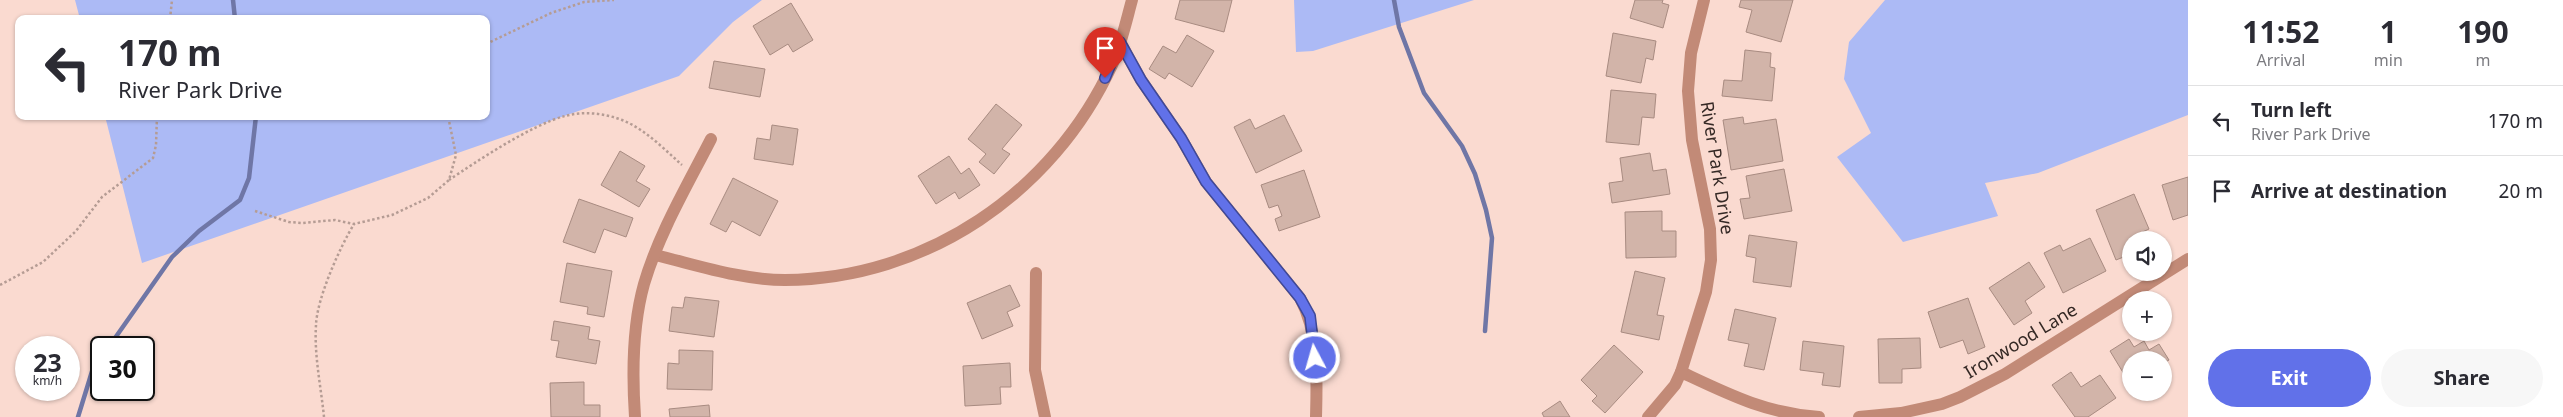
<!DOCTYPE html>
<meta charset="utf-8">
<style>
:root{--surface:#fff;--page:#f7f7f7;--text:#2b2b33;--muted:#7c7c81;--line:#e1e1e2;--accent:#6171e9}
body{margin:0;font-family:"Noto Sans",sans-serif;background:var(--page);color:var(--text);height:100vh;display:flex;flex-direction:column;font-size:19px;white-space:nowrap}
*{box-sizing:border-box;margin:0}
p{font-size:16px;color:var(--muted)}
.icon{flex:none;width:28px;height:28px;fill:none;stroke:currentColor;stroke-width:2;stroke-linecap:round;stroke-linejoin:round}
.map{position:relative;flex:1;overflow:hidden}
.details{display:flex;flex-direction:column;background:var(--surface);width:375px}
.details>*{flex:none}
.banner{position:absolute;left:15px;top:15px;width:475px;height:105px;border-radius:10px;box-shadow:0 1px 4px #0004;background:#fff;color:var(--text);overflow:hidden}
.fabs{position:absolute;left:2122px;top:231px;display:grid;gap:10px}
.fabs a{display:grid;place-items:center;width:50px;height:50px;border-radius:50%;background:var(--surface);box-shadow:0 1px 4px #0004;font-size:25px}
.speed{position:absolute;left:15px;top:336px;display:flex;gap:10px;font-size:25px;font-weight:700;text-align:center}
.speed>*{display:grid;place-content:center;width:65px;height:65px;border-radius:50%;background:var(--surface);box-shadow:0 1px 4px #0004;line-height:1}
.speed small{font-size:12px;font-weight:400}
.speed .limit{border:2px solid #111;border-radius:8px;background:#fff;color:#111}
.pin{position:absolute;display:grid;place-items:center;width:42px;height:42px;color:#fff;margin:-51px -21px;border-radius:50% 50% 50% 0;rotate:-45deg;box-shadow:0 0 5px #0007}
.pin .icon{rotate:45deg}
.me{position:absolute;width:55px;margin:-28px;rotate:354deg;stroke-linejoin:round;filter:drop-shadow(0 0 4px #0008)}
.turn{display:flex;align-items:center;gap:18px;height:105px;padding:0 20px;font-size:22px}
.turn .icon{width:65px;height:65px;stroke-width:2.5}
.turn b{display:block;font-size:35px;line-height:42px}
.eta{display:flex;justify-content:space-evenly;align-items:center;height:85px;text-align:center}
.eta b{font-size:30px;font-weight:700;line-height:35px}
.action{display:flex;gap:10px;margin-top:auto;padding:10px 20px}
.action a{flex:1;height:58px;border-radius:30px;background:var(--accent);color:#fff;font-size:20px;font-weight:700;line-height:58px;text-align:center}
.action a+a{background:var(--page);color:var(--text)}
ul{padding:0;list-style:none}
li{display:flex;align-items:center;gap:15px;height:70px;padding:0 20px;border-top:1px solid var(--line)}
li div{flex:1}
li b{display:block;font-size:19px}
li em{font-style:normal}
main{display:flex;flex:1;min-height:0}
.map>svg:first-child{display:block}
.green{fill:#acbaf5}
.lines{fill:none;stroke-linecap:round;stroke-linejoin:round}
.stream{stroke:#6f76a6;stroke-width:4.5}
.building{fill:#d2b4a9;stroke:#a88b81}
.path{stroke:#b59c94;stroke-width:2.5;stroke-dasharray:2.5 2.5;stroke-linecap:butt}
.minor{stroke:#c28a77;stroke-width:12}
.route-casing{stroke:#3f4997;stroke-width:12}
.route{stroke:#6171e9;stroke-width:9}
.labels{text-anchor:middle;stroke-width:5;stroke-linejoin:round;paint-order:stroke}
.street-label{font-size:18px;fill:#352925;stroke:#fadad0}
</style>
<main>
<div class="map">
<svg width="2188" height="417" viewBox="0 0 2188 417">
<rect width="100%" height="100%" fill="#fadad0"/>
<g class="green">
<polygon points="75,0 762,0 733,22 679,76 142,263 105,116 486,116 486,19 80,19"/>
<polygon points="1294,0 1474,0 1313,51 1296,52"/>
<polygon points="1885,0 2188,0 2188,115 2038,173 1985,183 1998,216 1903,242 1837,157 1871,133 1844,79 1849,42"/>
</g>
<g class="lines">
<g class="stream">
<polyline points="233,0 235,19"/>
<polyline points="1394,0 1399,27 1424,93 1462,146 1475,174 1486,210 1492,238 1485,331"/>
<polyline points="108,348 172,257 199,231 240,200 249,178 256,116"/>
<polyline points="78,417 94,365 101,356"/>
</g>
</g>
<g class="building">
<polygon points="1180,0 1232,0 1224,32 1175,19"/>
<polygon points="1635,0 1663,0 1662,3 1669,5 1663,28 1630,18"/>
<polygon points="1741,0 1793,0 1781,42 1746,32 1752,10 1739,7"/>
<polygon points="791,3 813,40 793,52 788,44 770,55 753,26"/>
<polygon points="1613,33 1656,41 1653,60 1646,58 1641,83 1606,76"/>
<polygon points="1187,35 1214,51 1192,87 1169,73 1165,79 1149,69 1163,46 1176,53"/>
<polygon points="1745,50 1771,53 1770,67 1775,68 1772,101 1722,96 1724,80 1742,81"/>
<polygon points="714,61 765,69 760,97 709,88"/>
<polygon points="1611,90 1656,94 1654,118 1642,117 1639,145 1606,142"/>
<polygon points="996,104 1022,125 1002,149 1010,154 994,174 979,162 986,154 968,139"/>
<polygon points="1284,115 1302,151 1256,173 1234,127 1250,119 1255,129"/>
<polygon points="1743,117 1744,124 1776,119 1783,161 1731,170 1723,120"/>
<polygon points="772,125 798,129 793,165 754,159 757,138 770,140"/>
<polygon points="620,151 645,166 636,181 650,189 639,207 601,185"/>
<polygon points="1650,153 1653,171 1666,169 1670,194 1612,203 1609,183 1623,181 1620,158"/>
<polygon points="949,156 961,174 969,168 980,185 959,199 955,192 936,204 918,176"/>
<polygon points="1784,169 1792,211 1744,219 1740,199 1750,198 1746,176"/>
<polygon points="1304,170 1320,217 1279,231 1275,219 1282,216 1278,205 1269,208 1261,185"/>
<polygon points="2188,177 2188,215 2173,220 2162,185"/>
<polygon points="733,178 778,201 760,236 732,221 726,232 710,224"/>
<polygon points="2134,194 2149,229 2134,236 2135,240 2131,240 2131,254 2116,260 2096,210"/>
<polygon points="579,199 633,218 626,237 604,229 595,253 563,242"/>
<polygon points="1662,211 1662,231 1676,231 1676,257 1626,258 1625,212"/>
<polygon points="1749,235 1797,242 1791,287 1753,282 1756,258 1746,256"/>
<polygon points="2090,238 2106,271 2063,293 2044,253 2060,245 2063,251"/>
<polygon points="2029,262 2045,287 2025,301 2032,313 2014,325 1989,288"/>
<polygon points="567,263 612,271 604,317 587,314 588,307 560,302"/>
<polygon points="1635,271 1665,278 1657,315 1664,316 1659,340 1621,332"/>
<polygon points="1010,285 1020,306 1007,312 1013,326 982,339 967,303"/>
<polygon points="685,297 719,301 714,337 669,331 672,307 683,308"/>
<polygon points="1968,298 1985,347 1968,354 1963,340 1940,348 1928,312"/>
<polygon points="1735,309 1776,318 1764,370 1744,366 1749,344 1728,340"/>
<polygon points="554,321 590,327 588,339 600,341 596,364 556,357 559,341 551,340"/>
<polygon points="1920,338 1921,368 1902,369 1902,383 1879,383 1878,339"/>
<polygon points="2129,339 2134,347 2144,341 2149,350 2159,344 2169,360 2164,363 2164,360 2131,360 2130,384 2110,351"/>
<polygon points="1803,341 1844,346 1840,387 1822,385 1824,373 1800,370"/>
<polygon points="1614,345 1643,372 1605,413 1592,401 1597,396 1581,380"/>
<polygon points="679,350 713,351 712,390 667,389 668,363 679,364"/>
<polygon points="1010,363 1011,387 1000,387 1001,404 965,406 963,366"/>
<polygon points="2071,372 2081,387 2100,375 2116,398 2088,417 2075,417 2052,385"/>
<polygon points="584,382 584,405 600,405 600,417 551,417 550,383"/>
<polygon points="1560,401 1570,417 1544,417 1542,413"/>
<polygon points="709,405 710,417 670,417 669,409"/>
</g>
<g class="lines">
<g class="path">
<polyline points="170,19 172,0"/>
<polyline points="486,44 551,13 584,2 614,0"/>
<path d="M449,180C477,161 533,124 565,116C583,111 604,113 622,120C645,129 664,149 682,165"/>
<polyline points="255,211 289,222 302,223 335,220 354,224 392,215 428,198 449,180 456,155 448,116"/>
<polyline points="0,285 43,262 76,231 102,197 153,158 156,145 157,116"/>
<path d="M324,417C321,387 314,355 316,325C317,298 340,247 354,224"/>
</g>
<g class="minor">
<path d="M1120,42L1141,80L1181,138L1206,182L1300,298C1319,333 1317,377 1316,417"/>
<path d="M655,255C697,265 741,280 785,280C926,279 1053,193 1112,65C1121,45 1126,22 1132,0"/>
<polyline points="1036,273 1035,370 1045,417"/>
<path d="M1681,372C1730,395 1765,413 1819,417"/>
<path d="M635,417C632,373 632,327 644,284C659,233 687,186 711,139"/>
<polyline points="1648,417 1675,385 1681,372 1706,292 1711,260 1710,229 1692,140 1688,91 1691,53 1704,0"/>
<polyline points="1859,417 1901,413 1942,404 1960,397 2005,374 2188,259"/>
</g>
</g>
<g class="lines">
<defs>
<polyline id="route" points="1105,78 1120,42 1141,80 1181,138 1206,182 1300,298 1310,316 1315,358"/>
</defs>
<use href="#route" class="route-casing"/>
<use href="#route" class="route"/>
</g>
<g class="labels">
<g class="street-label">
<text transform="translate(1717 168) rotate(81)" y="6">River Park Drive</text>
<text transform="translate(2021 341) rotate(-31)" y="6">Ironwood Lane</text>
</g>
</g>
</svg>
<div class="fabs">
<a><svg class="icon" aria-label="sound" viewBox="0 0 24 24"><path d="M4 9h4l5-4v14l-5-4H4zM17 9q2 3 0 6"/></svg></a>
<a>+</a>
<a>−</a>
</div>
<div class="speed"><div>23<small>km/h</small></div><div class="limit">30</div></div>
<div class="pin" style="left:1105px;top:78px;background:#d93025"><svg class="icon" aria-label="arrive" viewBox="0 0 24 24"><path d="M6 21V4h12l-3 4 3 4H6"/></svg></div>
<svg class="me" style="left:1315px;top:358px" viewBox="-20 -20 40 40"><circle r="17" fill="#6171e9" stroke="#fff" stroke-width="3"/><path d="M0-11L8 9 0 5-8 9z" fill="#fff"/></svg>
<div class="banner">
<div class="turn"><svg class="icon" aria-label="left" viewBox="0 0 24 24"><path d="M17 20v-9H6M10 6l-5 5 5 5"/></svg><div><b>170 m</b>River Park Drive</div></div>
</div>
</div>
<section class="details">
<div class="eta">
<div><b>11:52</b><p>Arrival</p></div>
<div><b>1</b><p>min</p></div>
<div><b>190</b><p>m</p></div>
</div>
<ul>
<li><svg class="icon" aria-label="left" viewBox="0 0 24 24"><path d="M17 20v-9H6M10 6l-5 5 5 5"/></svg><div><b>Turn left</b><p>River Park Drive</p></div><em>170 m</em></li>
<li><svg class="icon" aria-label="arrive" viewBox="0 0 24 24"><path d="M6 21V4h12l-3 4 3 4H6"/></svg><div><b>Arrive at destination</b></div><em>20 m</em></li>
</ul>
<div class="action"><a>Exit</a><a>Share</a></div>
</section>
</main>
